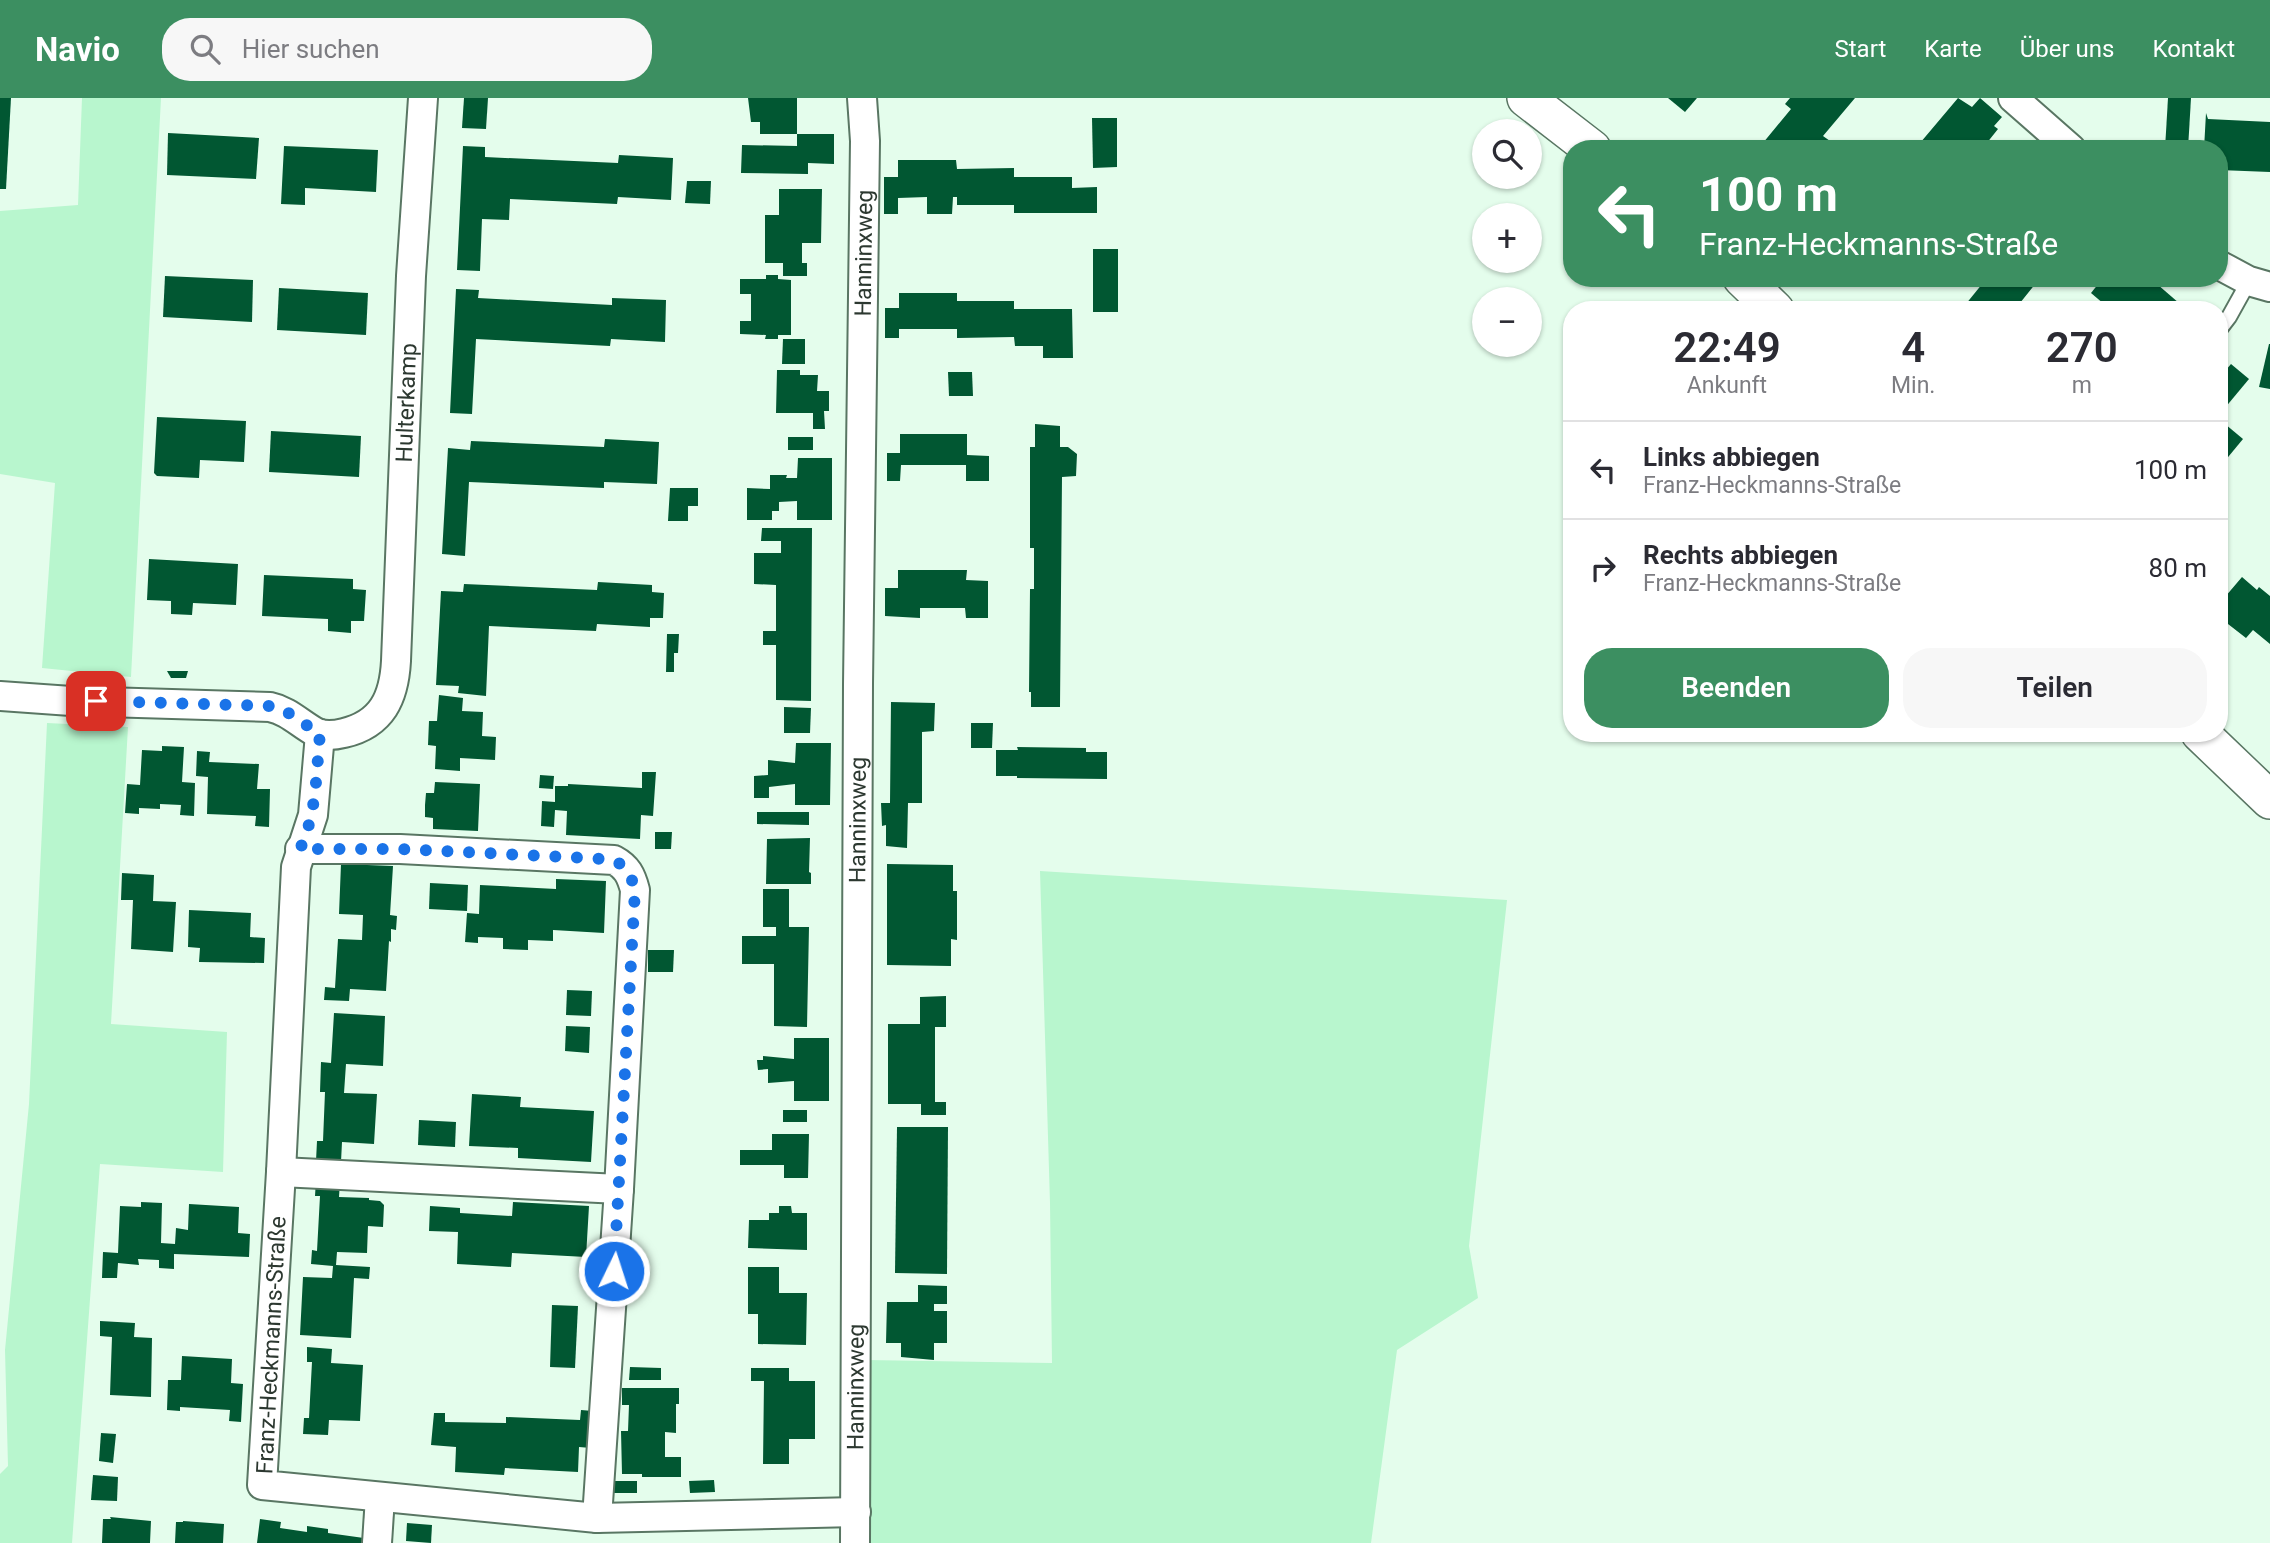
<!DOCTYPE html>
<html lang="de">
<meta charset="utf-8">
<style>
:root{--surface:#fff;--page:#f7f7f7;--text:#2b2b33;--muted:#7c7c81;--line:#e1e1e2;--accent:#3c8f61}
body{margin:0;font-family:Roboto,sans-serif;background:var(--page);color:var(--text);height:100vh;display:flex;flex-direction:column;font-size:26px;white-space:nowrap}
*{box-sizing:border-box;margin:0}
p{font-size:23px;color:var(--muted)}
.icon{flex:none;width:38px;height:38px;fill:none;stroke:currentColor;stroke-width:2;stroke-linecap:round;stroke-linejoin:round}
.map{position:relative;flex:1;overflow:hidden}
.panel{position:absolute;left:1563px;top:203px;width:665px;height:441px;display:flex;flex-direction:column;background:var(--surface);border-radius:28px;box-shadow:0 2px 5px #0004}
.panel>*{flex:none}
.guide{position:absolute;left:1563px;top:42px;width:665px;height:147px;border-radius:28px;box-shadow:0 2px 5px #0004;background:#3c8f61;color:#fff;overflow:hidden}
.buttons{position:absolute;left:1472px;top:21px;display:grid;gap:14px}
.buttons a{display:grid;place-items:center;width:70px;height:70px;border-radius:50%;background:var(--surface);box-shadow:0 2px 5px #0004;font-size:35px}
.pin{position:absolute;display:grid;place-items:center;width:60px;height:60px;color:#fff;margin:-30px;border-radius:14px;box-shadow:0 4px 10px #0006}
.me{position:absolute;width:77px;margin:-38px;rotate:4deg;stroke-linejoin:round;filter:drop-shadow(0 0 5px #0008)}
.turn{display:flex;align-items:center;gap:24px;height:147px;padding:0 21px;font-size:32px}
.turn .icon{width:91px;height:91px;stroke-width:2.5}
.turn b{display:block;font-size:49px;line-height:60px}
.eta{display:flex;justify-content:space-evenly;align-items:center;height:119px;text-align:center}
.eta b{font-size:42px;font-weight:600;line-height:49px}
.action{display:flex;gap:14px;margin-top:auto;padding:14px 21px}
.action a{flex:1;height:80px;border-radius:28px;background:var(--accent);color:#fff;font-size:28px;font-weight:600;line-height:80px;text-align:center}
.action a+a{background:var(--page);color:var(--text)}
ul{padding:0;list-style:none}
li{display:flex;align-items:center;gap:21px;height:98px;padding:0 21px;border-top:2px solid var(--line)}
li div{flex:1}
li b{display:block;font-size:26px}
li em{font-style:normal}
header{display:flex;align-items:center;gap:42px;box-sizing:border-box;height:98px;padding:0 35px;background:var(--accent);color:#fff}
header strong{font-size:33px}
nav{display:flex;gap:38px;margin-inline-start:auto;font-size:24px}
.search{width:490px;height:63px;background:var(--page);display:flex;align-items:center;gap:18px;box-sizing:border-box;padding:0 24px;border-radius:28px;color:var(--muted);font-size:26px}
.map>svg:first-child{display:block}
.green{fill:#b8f6ce}
.building{fill:#015732}
.lines{fill:none;stroke-linecap:round;stroke-linejoin:round}
.service-casing{stroke:#597663;stroke-width:18}
.minor-casing{stroke:#597663;stroke-width:32}
.tertiary-casing{stroke:#597663;stroke-width:40}
.service{stroke:#fff;stroke-width:14}
.minor{stroke:#fff;stroke-width:28}
.tertiary{stroke:#fff;stroke-width:37}
.route{stroke:#1a73e8;stroke-width:12;stroke-dasharray:0 21.6}
.labels{text-anchor:middle;stroke-width:7;stroke-linejoin:round;paint-order:stroke}
.street-label{font-size:23px;fill:#2c3830;stroke:#fff}
</style>
<header>
<strong>Navio</strong>
<div class="search"><svg class="icon" aria-label="search" viewBox="0 0 24 24"><circle cx="10" cy="10" r="6"/><path d="M15 15l6 6"/></svg>Hier suchen</div>
<nav><a>Start</a><a>Karte</a><a>Über uns</a><a>Kontakt</a></nav>
</header>
<div class="map">
<svg width="2270" height="1445" viewBox="0 0 2270 1445">
<rect width="100%" height="100%" fill="#e4fdec"/>
<g class="green">
<polygon points="82,0 161,0 131,579 42,570 55,385 0,376 0,113 78,107"/>
<polygon points="47,625 128,629 111,926 227,934 223,1074 100,1066 72,1445 0,1445 0,1376 8,1368 5,1252 29,1006"/>
<polygon points="1040,773 1507,802 1469,1148 1478,1200 1397,1252 1371,1445 865,1445 867,1262 1052,1265 1050,1105"/>
</g>
<g class="building">
<polygon points="0,0 11,0 6,91 0,91"/>
<polygon points="464,0 488,0 486,31 462,30"/>
<polygon points="748,0 797,0 797,36 760,36 760,24 751,24"/>
<polygon points="1668,0 1697,0 1685,14"/>
<polygon points="1790,0 1855,0 1823,38 1830,43 1823,51 1758,51 1791,11 1785,6"/>
<polygon points="1958,0 1972,9 1980,0 2002,19 1994,28 1998,31 1982,51 1915,51"/>
<polygon points="2168,0 2191,0 2188,51 2165,51"/>
<polygon points="2206,15 2208,21 2270,24 2270,74 2219,72 2219,51 2204,51"/>
<polygon points="1092,20 1117,20 1117,69 1093,70"/>
<polygon points="168,35 259,40 256,81 167,77"/>
<polygon points="797,36 834,36 834,66 808,65 808,76 741,75 742,47 797,48"/>
<polygon points="284,48 378,52 376,94 305,90 305,107 281,106"/>
<polygon points="463,48 485,49 485,59 618,65 619,57 673,60 671,102 618,99 617,106 510,101 509,122 482,121 480,173 457,172"/>
<polygon points="898,62 956,62 957,71 1014,70 1014,79 1072,79 1072,90 1097,89 1097,115 1014,115 1014,107 957,107 957,99 953,99 952,116 927,116 927,99 898,100 898,116 884,116 884,79 898,79"/>
<polygon points="687,83 711,83 710,106 685,105"/>
<polygon points="779,91 822,91 821,145 802,145 802,165 807,165 807,178 783,178 783,165 765,165 765,117 779,117"/>
<rect x="1093" y="151" width="25" height="63"/>
<polygon points="766,177 778,177 778,181 791,182 791,237 778,237 778,241 765,241 766,237 740,236 740,223 751,223 751,196 740,196 740,181 766,181"/>
<polygon points="165,178 253,182 252,224 163,219"/>
<polygon points="1987,180 2040,180 2020,205 2027,212 1961,212"/>
<polygon points="2103,180 2150,180 2187,212 2111,212 2091,195"/>
<polygon points="279,190 368,195 366,237 277,232"/>
<polygon points="456,191 479,192 478,200 612,207 612,200 666,202 665,244 611,241 610,248 476,241 472,316 450,315"/>
<polygon points="899,195 957,195 957,203 1014,203 1014,211 1072,211 1073,260 1043,260 1043,248 1015,248 1014,239 957,240 957,231 899,231 899,240 885,240 885,210 899,210"/>
<polygon points="783,241 805,241 805,266 782,266"/>
<polygon points="2269,246 2270,246 2270,291 2259,289"/>
<polygon points="2231,266 2249,281 2219,317 2219,280"/>
<polygon points="777,272 800,272 800,277 818,277 817,293 829,293 829,313 824,313 825,331 813,331 813,315 776,315"/>
<polygon points="948,274 972,274 973,298 949,298"/>
<polygon points="157,319 246,323 244,364 200,362 199,380 157,378 154,375"/>
<polygon points="2219,321 2243,341 2219,370"/>
<polygon points="1035,326 1060,328 1060,349 1068,349 1077,356 1076,378 1062,379 1060,609 1031,609 1031,594 1029,594 1030,491 1034,491 1034,450 1030,450 1030,349 1035,349"/>
<polygon points="271,333 361,338 359,379 269,374"/>
<polygon points="900,336 967,336 967,357 989,358 989,383 966,383 966,367 901,367 900,383 887,383 887,355 900,355"/>
<rect x="788" y="339" width="25" height="13"/>
<polygon points="605,341 659,344 657,386 604,384 604,390 469,384 465,458 442,456 448,350 470,352 471,343 604,349"/>
<polygon points="798,360 832,360 832,422 797,422 797,403 779,404 779,413 772,413 772,422 747,422 747,390 770,391 770,377 787,377 786,380 797,380"/>
<polygon points="670,390 698,390 698,408 688,408 688,423 668,423"/>
<polygon points="762,430 812,430 811,603 776,602 776,547 763,547 763,533 776,533 776,487 754,486 754,455 781,455 781,443 761,443"/>
<polygon points="149,461 238,466 236,507 193,505 192,517 171,516 171,503 147,502"/>
<polygon points="898,472 967,472 966,482 988,483 988,520 966,520 965,510 920,510 920,520 885,518 885,490 898,490"/>
<polygon points="264,477 353,481 353,491 366,492 364,523 351,523 351,535 328,533 328,521 262,518"/>
<polygon points="2242,479 2257,492 2259,489 2270,498 2270,546 2253,532 2246,540 2219,519 2219,506"/>
<polygon points="598,484 652,487 652,494 664,495 663,520 650,520 650,529 597,526 596,533 489,528 486,598 458,595 459,588 436,587 441,493 463,494 464,486 597,492"/>
<polygon points="667,536 679,536 678,555 674,555 674,574 666,574"/>
<polygon points="167,573 188,573 186,580 171,580"/>
<polygon points="439,597 463,600 462,613 483,614 482,638 496,639 495,662 460,660 460,673 435,671 436,648 428,647 429,623 437,623"/>
<polygon points="891,604 935,605 934,633 922,634 922,705 908,705 907,750 886,748 886,727 882,728 881,705 890,705"/>
<polygon points="784,609 811,610 810,635 784,635"/>
<polygon points="971,625 993,625 992,650 971,650"/>
<polygon points="796,645 831,645 830,707 795,707 795,686 769,689 769,700 754,700 754,678 768,677 768,662 795,665"/>
<polygon points="162,648 184,649 182,684 195,685 194,718 180,717 181,707 160,706 160,711 139,710 139,716 125,715 127,686 140,687 142,652 162,653"/>
<polygon points="1017,649 1086,650 1086,654 1107,654 1107,681 1017,680 1017,678 996,678 996,652 1018,652"/>
<polygon points="197,653 210,654 209,664 259,666 257,691 270,691 269,729 255,728 256,718 207,716 208,679 196,678"/>
<polygon points="642,674 656,674 653,718 641,717 640,741 566,737 567,713 555,712 554,729 541,728 542,703 555,704 555,688 568,688 568,686 642,690"/>
<polygon points="540,677 554,678 553,691 539,690"/>
<polygon points="435,684 480,686 478,733 433,731 433,720 425,719 425,707 426,695 434,695"/>
<polygon points="757,714 809,714 809,727 757,726"/>
<polygon points="655,734 672,734 671,751 655,751"/>
<polygon points="810,740 809,774 811,775 811,786 766,786 767,741"/>
<polygon points="341,766 393,768 390,817 397,818 396,832 391,831 391,844 389,843 386,893 350,891 349,903 324,902 325,889 335,890 338,841 362,842 363,817 339,816"/>
<polygon points="887,766 953,767 953,793 957,793 957,842 951,841 951,868 887,867"/>
<polygon points="122,775 154,777 153,803 176,804 173,854 131,851 133,802 121,802"/>
<polygon points="556,781 606,783 604,835 553,832 553,843 528,842 528,852 503,851 503,840 478,839 478,845 465,844 467,815 479,816 480,787 556,791"/>
<polygon points="430,785 468,787 467,813 429,811"/>
<polygon points="763,791 789,791 789,829 809,829 807,929 774,928 774,866 742,866 742,838 776,838 776,829 763,829"/>
<polygon points="189,812 251,815 250,839 265,840 264,865 199,864 200,850 188,849"/>
<polygon points="648,852 674,852 673,874 648,874"/>
<polygon points="567,892 592,893 591,918 566,917"/>
<polygon points="946,898 946,929 935,929 935,1004 946,1004 946,1017 921,1017 921,1006 888,1006 888,926 920,926 920,899"/>
<polygon points="334,915 385,918 383,968 346,966 344,995 377,996 374,1046 342,1044 341,1064 316,1063 317,1043 323,1043 325,994 320,994 321,964 331,965"/>
<polygon points="566,928 590,929 589,955 565,953"/>
<polygon points="794,940 829,940 829,1003 794,1003 794,983 768,985 768,971 758,972 757,962 763,962 763,958 794,961"/>
<polygon points="472,996 521,999 520,1009 594,1013 591,1064 518,1060 518,1050 469,1048"/>
<rect x="783" y="1012" width="24" height="12"/>
<polygon points="419,1022 456,1024 455,1049 418,1047"/>
<polygon points="897,1029 948,1029 947,1176 895,1175"/>
<polygon points="772,1036 809,1036 808,1080 784,1080 784,1067 740,1067 740,1052 772,1052"/>
<polygon points="316,1082 340,1083 339,1099 369,1100 369,1102 380,1103 384,1107 383,1129 368,1128 367,1155 337,1154 336,1167 370,1169 369,1181 354,1180 351,1240 300,1237 303,1179 332,1180 333,1168 311,1166 312,1152 317,1153 320,1098 315,1098"/>
<polygon points="141,1104 162,1105 161,1145 175,1146 176,1130 188,1132 189,1106 239,1109 238,1135 250,1136 249,1159 174,1156 174,1171 159,1170 159,1162 138,1161 139,1167 118,1165 117,1180 102,1180 103,1154 118,1155 120,1108 141,1109"/>
<polygon points="513,1104 589,1108 586,1159 512,1155 511,1169 457,1166 458,1134 429,1133 430,1108 460,1110 460,1115 512,1118"/>
<polygon points="779,1108 791,1108 792,1115 807,1115 807,1152 748,1150 749,1122 769,1122 769,1115 779,1115"/>
<polygon points="748,1169 779,1169 779,1195 807,1195 806,1247 758,1246 758,1216 748,1216"/>
<polygon points="918,1187 947,1188 947,1206 934,1206 934,1213 947,1213 947,1245 934,1245 934,1262 901,1259 901,1245 886,1245 887,1204 918,1204"/>
<polygon points="552,1207 578,1208 575,1270 550,1269"/>
<polygon points="100,1223 135,1225 134,1239 152,1240 151,1299 110,1297 112,1239 100,1238"/>
<polygon points="307,1249 332,1251 331,1265 363,1267 360,1323 329,1322 328,1337 303,1336 304,1320 309,1320 312,1264 307,1264"/>
<polygon points="182,1258 232,1261 231,1285 243,1286 241,1324 229,1323 230,1312 180,1309 180,1313 167,1312 168,1282 181,1282"/>
<polygon points="630,1269 661,1270 661,1282 629,1282"/>
<polygon points="751,1270 789,1270 789,1283 815,1283 815,1341 789,1341 789,1366 763,1366 764,1283 751,1283"/>
<polygon points="622,1290 679,1290 679,1306 676,1306 676,1335 665,1334 665,1359 681,1359 681,1379 642,1379 642,1376 622,1376 621,1333 628,1333 629,1307 622,1307"/>
<polygon points="581,1312 593,1313 591,1350 579,1349 578,1374 505,1370 504,1377 455,1374 456,1349 431,1347 434,1315 445,1315 445,1324 506,1325 506,1319 580,1322"/>
<polygon points="101,1335 116,1336 113,1365 99,1363"/>
<polygon points="93,1377 118,1379 117,1403 91,1402"/>
<polygon points="714,1382 715,1394 690,1395 689,1383"/>
<rect x="612" y="1383" width="25" height="12"/>
<polygon points="110,1419 151,1423 150,1445 102,1445 103,1421 111,1421"/>
<polygon points="260,1421 281,1424 280,1430 307,1434 307,1428 328,1431 328,1435 371,1441 371,1445 257,1445"/>
<polygon points="183,1423 224,1426 223,1445 175,1445 176,1424 183,1424"/>
<polygon points="407,1425 432,1427 431,1445 406,1443"/>
</g>
<g class="lines">
<defs>
<polyline id="service" points="2219,232 2229,219 2249,183"/>
<g id="minor">
<polyline points="2013,0 2071,51"/>
<polyline points="2219,167 2249,183 2270,189"/>
<path id="s1" d="M0,598L71,603L270,609C289,613 300,626 317,635C325,638 336,637 344,635C382,626 394,600 396,563L411,178L423,0"/>
<polyline points="320,636 313,717 296,769 281,1074 262,1387 597,1420 856,1414"/>
<path d="M300,751H400L614,762C627,769 631,777 635,792L619,1091L597,1420"/>
<polyline points="281,1074 619,1091"/>
<polyline points="377,1445 380,1399"/>
<path id="s2" d="M855,1445L858,586L865,43L862,0"/>
</g>
<g id="tertiary">
<polyline points="1526,0 1592,51"/>
<polyline points="1742,180 1775,212"/>
<polyline points="2200,635 2270,702"/>
</g>
</defs>
<use href="#service" class="service-casing"/>
<use href="#minor" class="minor-casing"/>
<use href="#tertiary" class="tertiary-casing"/>
<use href="#service" class="service"/>
<use href="#minor" class="minor"/>
<use href="#tertiary" class="tertiary"/>
</g>
<g class="lines">
<path class="route" d="M96,603L270,608L284,612L320,636C316,675 317,715 300,751H400L587,760C615,762 627,761 635,792L614,1173"/>
</g>
<g class="labels">
<g class="street-label">
<text dy="8" stroke="none"><textPath href="#s2" startOffset="1290">Hanninxweg</textPath></text>
<text dy="8" stroke="none"><textPath href="#s1" startOffset="707">Hulterkamp</textPath></text>
<text dy="8" stroke="none"><textPath href="#s2" startOffset="723">Hanninxweg</textPath></text>
<text transform="translate(271 1247) rotate(-87)" y="8">Franz-Heckmanns-Straße</text>
<text dy="8" stroke="none"><textPath href="#s2" startOffset="156">Hanninxweg</textPath></text>
</g>
</g>
</svg>
<div class="buttons">
<a><svg class="icon" aria-label="search" viewBox="0 0 24 24"><circle cx="10" cy="10" r="6"/><path d="M15 15l6 6"/></svg></a>
<a>+</a>
<a>−</a>
</div>
<div class="pin" style="left:96px;top:603px;background:#d93025"><svg class="icon" aria-label="arrive" viewBox="0 0 24 24"><path d="M6 21V4h12l-3 4 3 4H6"/></svg></div>
<svg class="me" style="left:614px;top:1173px" viewBox="-20 -20 40 40"><circle r="17" fill="#1a73e8" stroke="#fff" stroke-width="3"/><path d="M0-11L8 9 0 5-8 9z" fill="#fff"/></svg>
<div class="guide">
<div class="turn"><svg class="icon" aria-label="left" viewBox="0 0 24 24"><path d="M17 20v-9H6M10 6l-5 5 5 5"/></svg><div><b>100 m</b>Franz-Heckmanns-Straße</div></div>
</div>
<section class="panel">
<div class="eta">
<div><b>22:49</b><p>Ankunft</p></div>
<div><b>4</b><p>Min.</p></div>
<div><b>270</b><p>m</p></div>
</div>
<ul>
<li><svg class="icon" aria-label="left" viewBox="0 0 24 24"><path d="M17 20v-9H6M10 6l-5 5 5 5"/></svg><div><b>Links abbiegen</b><p>Franz-Heckmanns-Straße</p></div><em>100 m</em></li>
<li><svg class="icon" aria-label="right" viewBox="0 0 24 24"><path d="M7 20v-9h11M14 6l5 5-5 5"/></svg><div><b>Rechts abbiegen</b><p>Franz-Heckmanns-Straße</p></div><em>80 m</em></li>
</ul>
<div class="action"><a>Beenden</a><a>Teilen</a></div>
</section>
</div>
